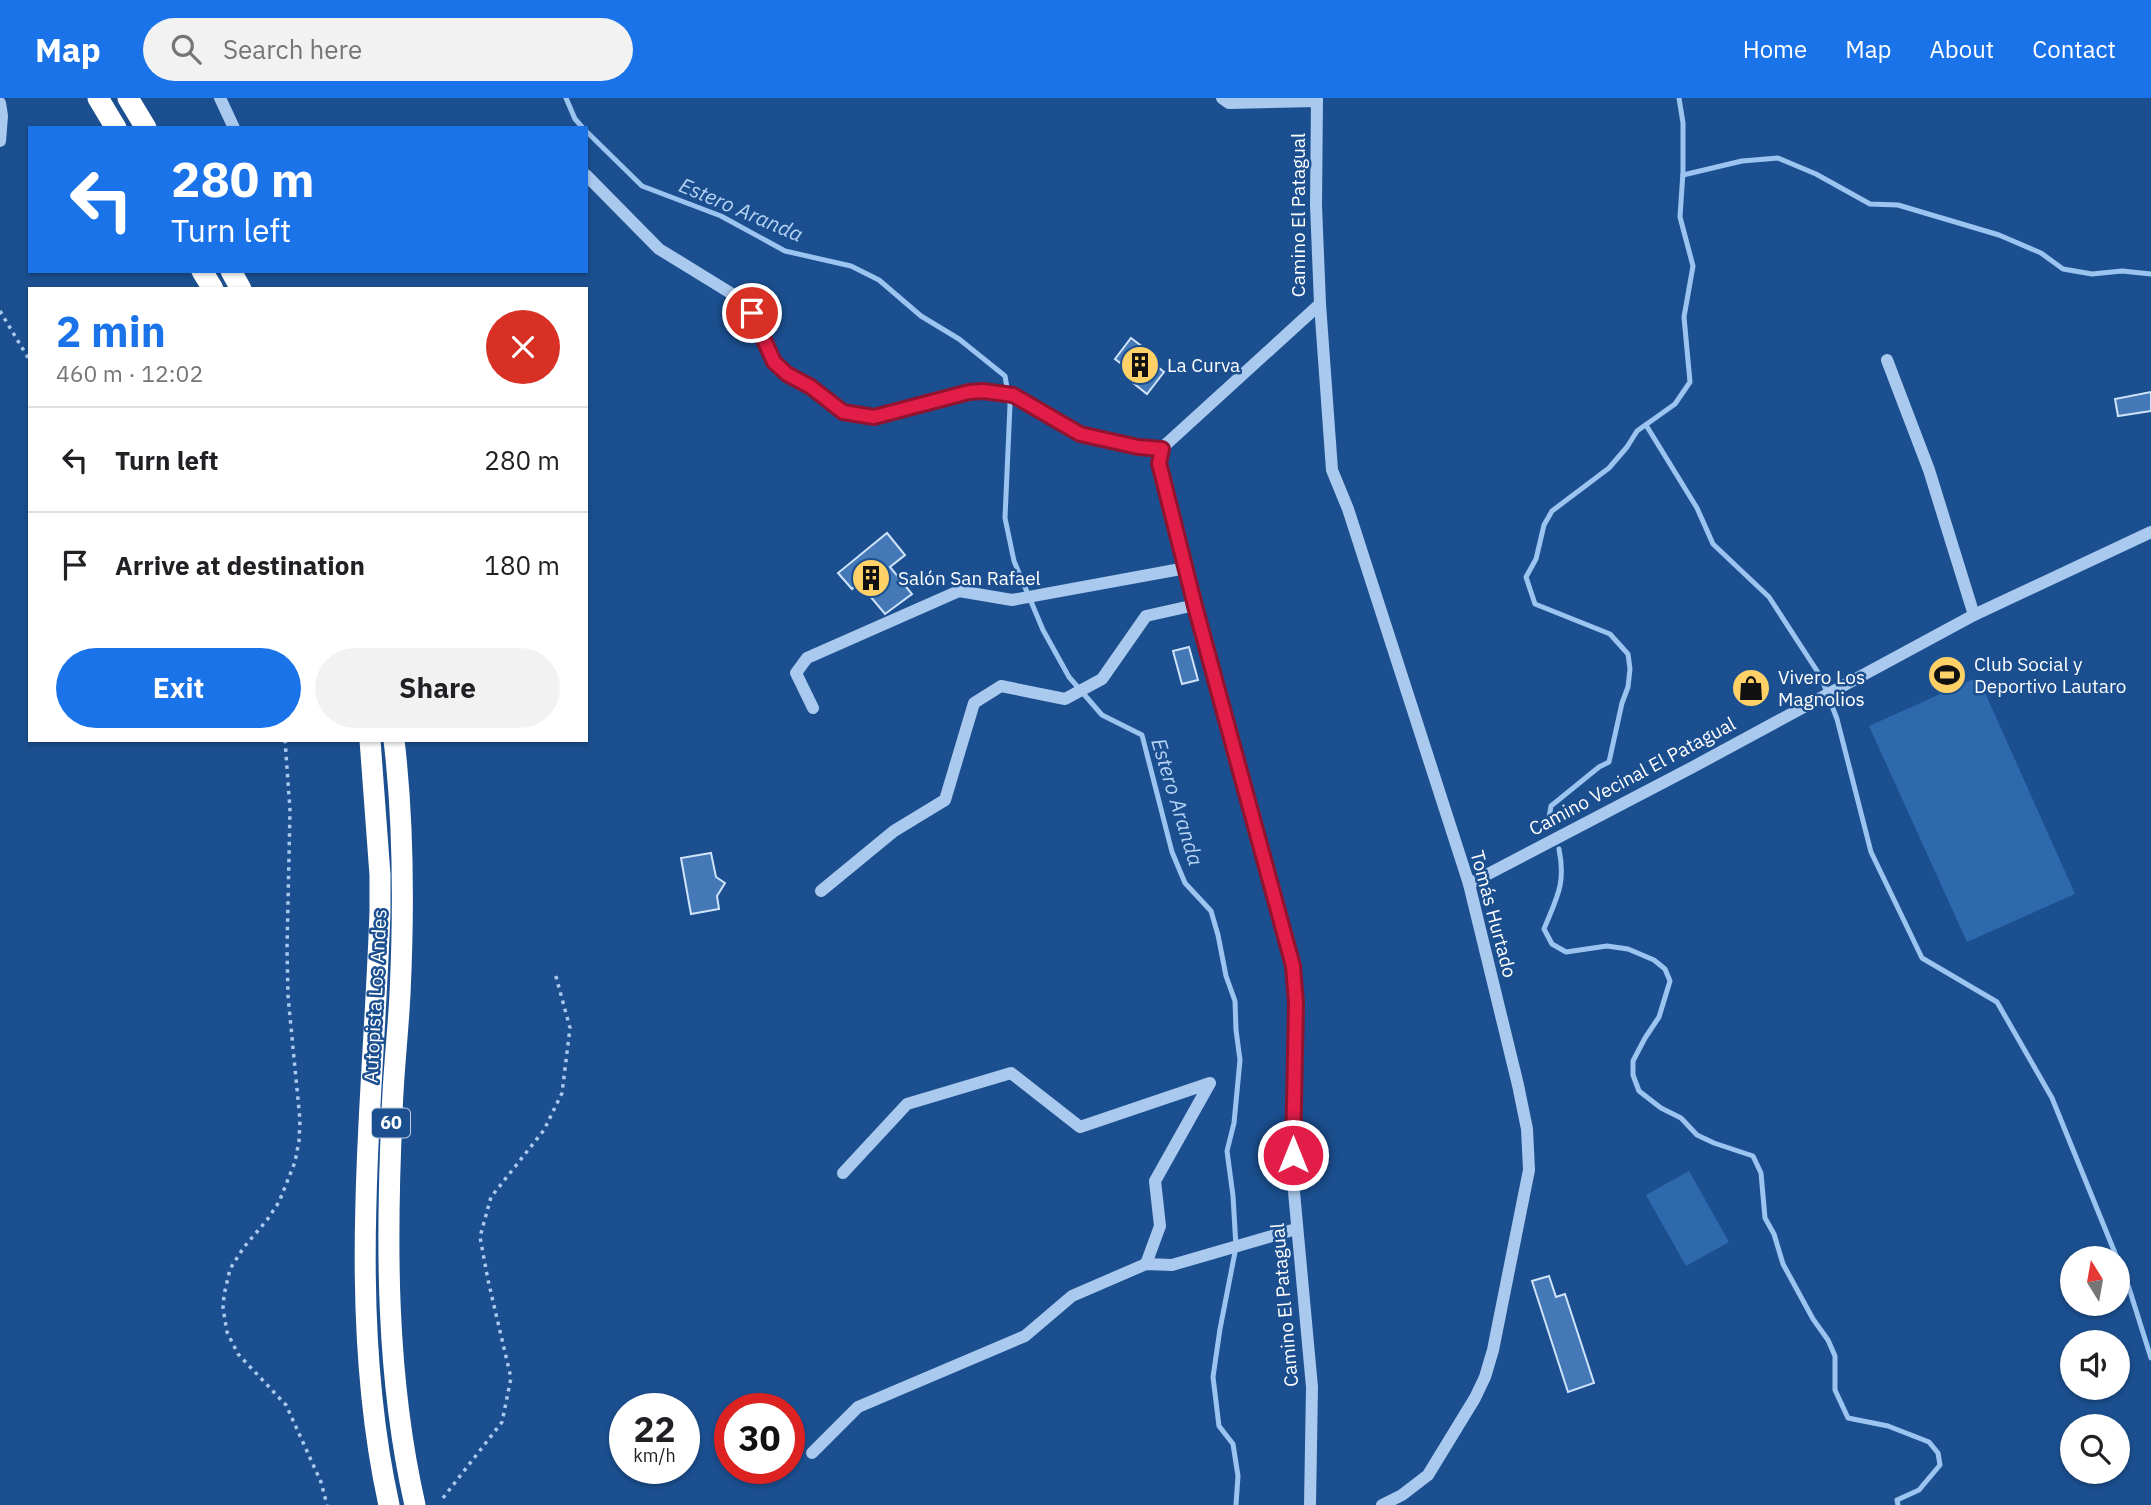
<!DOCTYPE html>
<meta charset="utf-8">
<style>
:root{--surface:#fff;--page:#f2f2f2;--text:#202124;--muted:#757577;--line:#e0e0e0;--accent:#1a73e8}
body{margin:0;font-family:"IBM Plex Sans",sans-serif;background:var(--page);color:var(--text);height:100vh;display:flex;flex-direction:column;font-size:26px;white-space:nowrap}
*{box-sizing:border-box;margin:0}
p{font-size:23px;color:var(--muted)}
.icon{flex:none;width:38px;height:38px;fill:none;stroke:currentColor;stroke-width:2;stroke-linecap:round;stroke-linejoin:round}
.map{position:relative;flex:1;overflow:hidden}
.drawer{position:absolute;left:28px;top:189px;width:560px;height:455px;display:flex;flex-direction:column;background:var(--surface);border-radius:0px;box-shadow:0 2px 5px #0004}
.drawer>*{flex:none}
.guide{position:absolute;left:28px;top:28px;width:560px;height:147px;border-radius:0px;box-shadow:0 2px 5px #0004;background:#1a73e8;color:#fff;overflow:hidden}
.needle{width:46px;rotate:349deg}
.fabs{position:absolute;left:2060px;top:1148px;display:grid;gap:14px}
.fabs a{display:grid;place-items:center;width:70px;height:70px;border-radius:50%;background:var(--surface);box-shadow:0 2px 5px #0004;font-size:35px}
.speed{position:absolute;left:609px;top:1295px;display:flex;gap:14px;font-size:35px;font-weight:700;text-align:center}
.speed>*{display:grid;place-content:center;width:91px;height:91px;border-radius:50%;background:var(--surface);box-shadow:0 2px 5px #0004;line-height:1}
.speed small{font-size:18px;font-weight:400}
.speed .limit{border:10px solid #d22;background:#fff;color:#111}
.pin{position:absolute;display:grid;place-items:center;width:60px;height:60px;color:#fff;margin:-30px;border:4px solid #fff;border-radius:50%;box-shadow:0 2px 7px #0007}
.me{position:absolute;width:77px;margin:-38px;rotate:0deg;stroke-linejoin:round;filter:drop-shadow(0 0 5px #0008)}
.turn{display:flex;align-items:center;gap:24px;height:147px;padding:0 28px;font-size:32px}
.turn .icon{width:91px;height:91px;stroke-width:2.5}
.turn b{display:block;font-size:49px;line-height:60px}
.round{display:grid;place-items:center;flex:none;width:74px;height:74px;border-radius:37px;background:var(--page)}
.headline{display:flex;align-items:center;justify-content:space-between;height:119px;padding:0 28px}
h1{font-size:42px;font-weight:800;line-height:52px;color:var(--accent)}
.action{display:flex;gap:14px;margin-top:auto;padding:14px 28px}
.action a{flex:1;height:80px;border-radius:42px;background:var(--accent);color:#fff;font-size:28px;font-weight:800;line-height:80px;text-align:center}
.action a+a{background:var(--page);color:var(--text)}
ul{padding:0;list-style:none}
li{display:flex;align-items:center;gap:21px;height:105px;padding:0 28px;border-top:2px solid var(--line)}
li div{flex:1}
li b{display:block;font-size:26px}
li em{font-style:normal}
header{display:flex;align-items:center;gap:42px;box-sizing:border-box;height:98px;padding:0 35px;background:var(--accent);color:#fff}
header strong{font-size:33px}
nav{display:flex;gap:38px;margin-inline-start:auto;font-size:24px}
.search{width:490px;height:63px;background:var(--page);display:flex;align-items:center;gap:18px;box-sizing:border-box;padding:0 24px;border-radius:38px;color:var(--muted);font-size:26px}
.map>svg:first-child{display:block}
.green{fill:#2e69ad}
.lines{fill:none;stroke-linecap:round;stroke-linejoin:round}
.stream{stroke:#9cc4f0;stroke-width:5}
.building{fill:#4478b7;stroke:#cfe3fa;stroke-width:2}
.path{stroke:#a9c9ee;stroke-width:3.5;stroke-dasharray:3.5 5;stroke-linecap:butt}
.minor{stroke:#a9c9ee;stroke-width:12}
.highway{stroke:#fff;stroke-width:21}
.route-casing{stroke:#92132f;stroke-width:18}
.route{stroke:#e11d48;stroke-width:12}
.labels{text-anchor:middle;stroke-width:5;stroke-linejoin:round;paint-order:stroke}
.shield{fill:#1b4f8f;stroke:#bbcadd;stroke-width:2}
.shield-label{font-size:18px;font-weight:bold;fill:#fff}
.street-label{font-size:19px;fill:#fff;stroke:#1b4f8f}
.poi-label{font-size:19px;fill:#fff;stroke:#1b4f8f;text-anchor:start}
.water-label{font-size:21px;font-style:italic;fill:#b5d3f5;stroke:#1b4f8f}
</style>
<header>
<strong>Map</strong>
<div class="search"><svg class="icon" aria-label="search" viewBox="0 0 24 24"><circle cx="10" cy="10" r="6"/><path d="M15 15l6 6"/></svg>Search here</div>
<nav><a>Home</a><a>Map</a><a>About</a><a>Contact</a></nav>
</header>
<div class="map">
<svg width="2151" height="1407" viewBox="0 0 2151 1407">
<rect width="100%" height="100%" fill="#1b4f8f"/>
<g class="green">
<polygon points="1978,579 2075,796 1967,844 1869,628"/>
<polygon points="1689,1073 1729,1144 1686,1168 1646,1097"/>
</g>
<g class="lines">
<g class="stream">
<polyline points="566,0 575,21 583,30"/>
<polyline points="586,33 642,88 721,118 785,153 851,168 879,182 921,218 959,241 1005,278 1010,307 1005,420 1014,463 1043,532 1069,579 1102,617 1142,637 1172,754 1185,785 1211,813 1218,837 1226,878 1235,903 1236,932 1240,962 1234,1025 1227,1053 1233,1098 1236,1149 1220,1231 1213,1279 1219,1328 1233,1346 1238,1378 1236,1407"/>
<polyline points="1683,77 1742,63 1778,60 1816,76 1870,106 1898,107 1999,137 2041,155 2063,171 2092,176 2122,173 2151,176"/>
<polyline points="1646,327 1697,410 1713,446 1769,499 1821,579 1837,621 1871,754 1922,860 1997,904 2052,1000 2117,1160"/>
<polyline points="1548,726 1551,708 1599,669 1609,664 1622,605 1628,589 1630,571 1628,556 1610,536 1535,506 1526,479 1536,461 1544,427 1552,413 1609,370 1627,349 1637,333 1675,306 1690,284 1684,219 1693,168 1680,119 1683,74 1683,25 1679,0"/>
<path d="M1559,751C1566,786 1557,799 1544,831L1552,846L1566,854L1607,848L1628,851L1654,862L1665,871L1670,883L1659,919L1645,940L1633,963V977L1639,993L1661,1010L1681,1020L1697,1037L1714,1045L1753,1058L1761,1075L1765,1120L1774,1136L1783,1166L1813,1221L1828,1242L1835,1258V1292L1848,1320L1888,1328L1929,1344L1938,1355L1940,1367L1919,1392L1897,1402L1898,1407"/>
<polyline points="2118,1162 2129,1190 2151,1260"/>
</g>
</g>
<g class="building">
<polygon points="1131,240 1148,253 1144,258 1164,274 1147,296 1127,280 1132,274 1115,261"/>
<polygon points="2151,294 2151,313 2118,318 2115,301"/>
<polygon points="887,435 905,457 890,469 912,496 885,516 859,485 852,491 838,475"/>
<polygon points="1189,549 1198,582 1182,586 1173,553"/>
<polygon points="711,755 716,779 725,785 717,798 719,811 691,816 681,760"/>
<polygon points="1549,1178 1556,1199 1565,1196 1594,1285 1568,1294 1532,1183"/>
</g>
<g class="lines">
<g class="path">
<polyline points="0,213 30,263"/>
<polyline points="285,642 290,712 287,851 288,898 300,1022 299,1043 295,1064 279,1104 267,1122 244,1149 230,1171 224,1197 223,1210 227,1234 238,1256 286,1307 321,1384 327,1407"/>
<polyline points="443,1400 502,1324 511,1280 488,1182 480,1139 491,1099 544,1032 562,995 570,930 555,875"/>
</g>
<g class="minor">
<polyline points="220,0 234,30"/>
<polyline points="1222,0 1229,5 1317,3"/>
<polyline points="0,5 2,18 0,43"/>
<polyline points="586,77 659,151 742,202 753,215 774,264 787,276 811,289 843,314 874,319 969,294 983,293 1013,297 1080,336 1138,349 1162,350"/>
<polyline points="1320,206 1332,372 1348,411 1469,786 1518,987 1527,1031 1529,1072 1493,1252 1485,1279 1475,1300 1428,1377 1402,1397 1382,1407"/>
<polyline points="1887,262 1929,372 1974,517"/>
<polyline points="813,610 796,575 807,560 959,493 1012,502 1186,470"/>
<polyline points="1469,786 1691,670 1974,517 2151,434"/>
<polyline points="821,793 894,733 945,702 974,605 1001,588 1065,601 1102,581 1146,518 1195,507"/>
<polyline points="843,1075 907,1006 1011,975 1080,1029 1210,985 1155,1083 1160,1128 1146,1166"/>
<polyline points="812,1355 858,1309 1025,1238 1072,1198 1146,1166 1172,1167 1296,1131"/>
<polyline points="1310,1407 1312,1289 1293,1083 1296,905 1293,868 1195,507 1159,365 1162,350 1320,206 1316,107 1317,0"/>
</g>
<g class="highway">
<polyline points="98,0 116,30"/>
<polyline points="128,0 146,30"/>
<polyline points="202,173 213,191"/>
<polyline points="231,173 241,191"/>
<path d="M370,642L380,777V814C373,1012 346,1212 389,1407"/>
<path d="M394,642C404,726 404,811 400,896C398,936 393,977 392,1017C386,1146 386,1280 415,1407"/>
</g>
</g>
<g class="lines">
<defs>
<polyline id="route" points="752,215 774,264 787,276 811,289 843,314 874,319 969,294 983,293 1013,297 1080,336 1138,349 1162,351 1159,365 1195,508 1293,868 1296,905 1293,1057"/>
</defs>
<use href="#route" class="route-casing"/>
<use href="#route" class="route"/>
</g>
<defs>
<symbol id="building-disc" viewBox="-11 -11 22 22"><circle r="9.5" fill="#ffd166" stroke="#1b4f8f"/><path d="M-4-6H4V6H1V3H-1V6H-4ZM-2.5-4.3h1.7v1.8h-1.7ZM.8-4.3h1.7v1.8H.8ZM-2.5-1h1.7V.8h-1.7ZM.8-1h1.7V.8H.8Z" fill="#111"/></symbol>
<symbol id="stadium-disc" viewBox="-11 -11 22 22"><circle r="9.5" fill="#ffd166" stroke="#1b4f8f"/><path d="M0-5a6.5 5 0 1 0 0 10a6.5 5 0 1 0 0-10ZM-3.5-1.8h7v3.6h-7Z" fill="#111"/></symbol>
<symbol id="shop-disc" viewBox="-11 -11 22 22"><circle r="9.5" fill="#ffd166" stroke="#1b4f8f"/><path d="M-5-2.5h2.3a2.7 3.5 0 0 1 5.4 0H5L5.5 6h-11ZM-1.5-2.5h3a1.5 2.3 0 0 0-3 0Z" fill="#111"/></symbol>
</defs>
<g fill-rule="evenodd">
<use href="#building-disc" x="1118" y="245" width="44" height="44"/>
<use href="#building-disc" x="849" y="458" width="44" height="44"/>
<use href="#stadium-disc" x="1925" y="555" width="44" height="44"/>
<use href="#shop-disc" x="1729" y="568" width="44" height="44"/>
</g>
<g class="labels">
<rect class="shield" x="372" y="1010.5" width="38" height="29" rx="5"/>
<g class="shield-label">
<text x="391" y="1031">60</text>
</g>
<g class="street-label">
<text transform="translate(1298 117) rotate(-90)" y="7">Camino El Patagual</text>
<text transform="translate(1632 678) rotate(-28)" y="7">Camino Vecinal El Patagual</text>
<text transform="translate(1494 816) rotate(75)" y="7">Tomás Hurtado</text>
<text transform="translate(375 898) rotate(-87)" y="7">Autopista Los Andes</text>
<text transform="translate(1284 1207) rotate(-95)" y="7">Camino El Patagual</text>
</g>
<g class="poi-label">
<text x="1167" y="274">La Curva</text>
<text x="898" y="487">Salón San Rafael</text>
<text x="1974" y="573">Club Social y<tspan x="1974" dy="22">Deportivo Lautaro</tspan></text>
<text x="1778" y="586">Vivero Los<tspan x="1778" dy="22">Magnolios</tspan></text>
</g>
<g class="water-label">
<text transform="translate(741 112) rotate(23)" y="7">Estero Aranda</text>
<text transform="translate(1177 704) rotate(73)" y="7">Estero Aranda</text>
</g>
</g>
</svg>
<div class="fabs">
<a><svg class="needle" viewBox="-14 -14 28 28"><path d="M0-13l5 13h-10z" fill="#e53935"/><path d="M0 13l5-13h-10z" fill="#757577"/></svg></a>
<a><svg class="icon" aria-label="sound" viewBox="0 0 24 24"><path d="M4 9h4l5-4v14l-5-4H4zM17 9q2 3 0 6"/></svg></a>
<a><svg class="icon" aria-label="search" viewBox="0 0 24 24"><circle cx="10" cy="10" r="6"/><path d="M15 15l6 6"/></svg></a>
</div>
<div class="speed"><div>22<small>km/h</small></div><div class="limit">30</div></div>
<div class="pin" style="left:752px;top:215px;background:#d93025"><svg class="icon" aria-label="arrive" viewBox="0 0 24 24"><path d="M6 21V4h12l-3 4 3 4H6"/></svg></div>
<svg class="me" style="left:1293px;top:1057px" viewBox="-20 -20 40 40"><circle r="17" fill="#e11d48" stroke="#fff" stroke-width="3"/><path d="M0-11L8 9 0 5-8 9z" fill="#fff"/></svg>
<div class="guide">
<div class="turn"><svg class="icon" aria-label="left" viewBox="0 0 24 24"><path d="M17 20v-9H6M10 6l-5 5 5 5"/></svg><div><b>280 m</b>Turn left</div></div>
</div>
<section class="drawer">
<div class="headline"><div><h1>2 min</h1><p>460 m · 12:02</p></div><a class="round" style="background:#d93025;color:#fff"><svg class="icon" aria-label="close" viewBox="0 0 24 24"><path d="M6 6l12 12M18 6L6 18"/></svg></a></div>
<ul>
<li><svg class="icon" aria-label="left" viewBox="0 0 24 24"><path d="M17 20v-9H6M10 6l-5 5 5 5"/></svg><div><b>Turn left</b></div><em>280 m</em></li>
<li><svg class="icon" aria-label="arrive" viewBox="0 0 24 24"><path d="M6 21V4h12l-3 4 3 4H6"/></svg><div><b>Arrive at destination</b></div><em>180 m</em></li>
</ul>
<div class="action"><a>Exit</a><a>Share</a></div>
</section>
</div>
